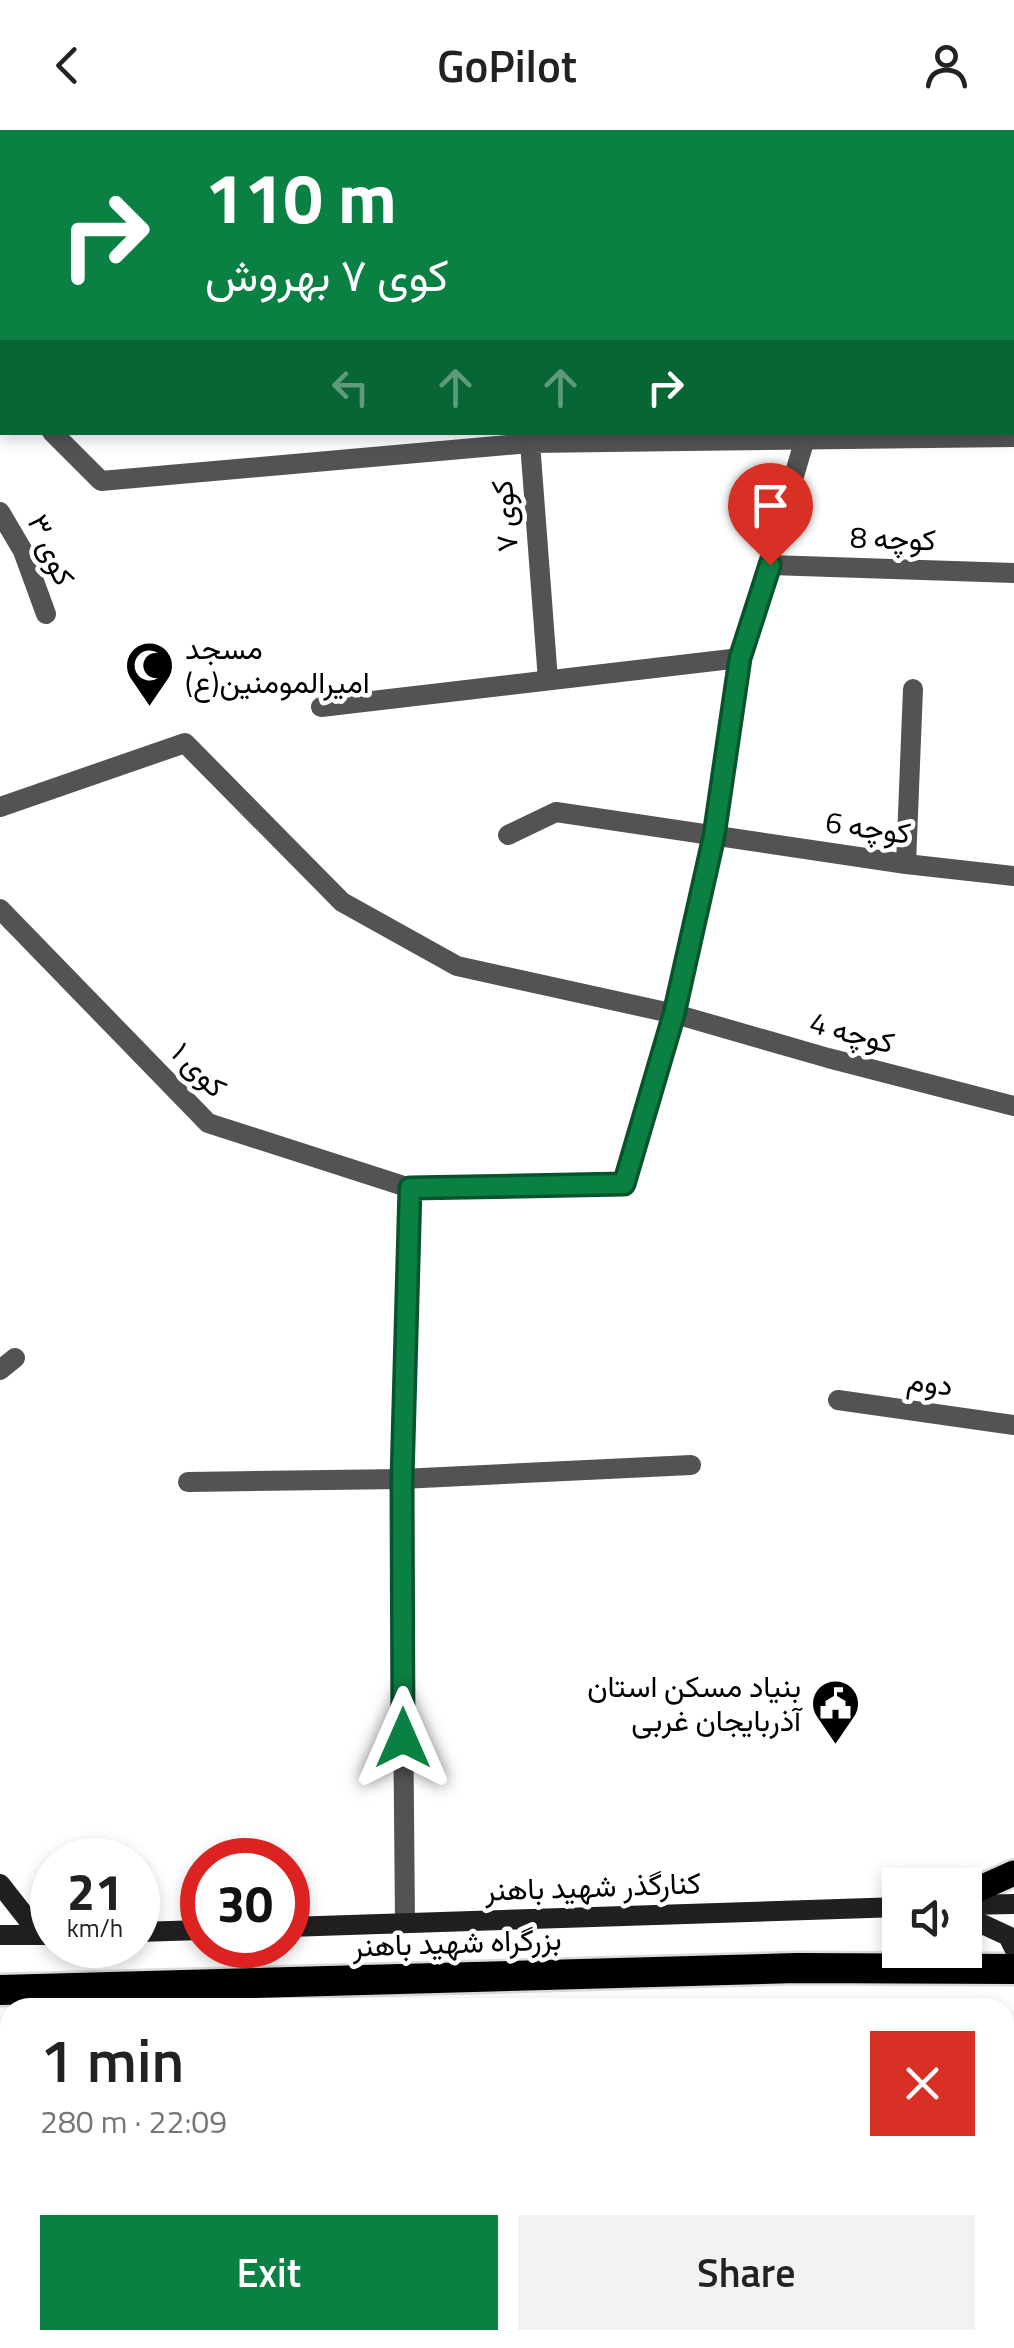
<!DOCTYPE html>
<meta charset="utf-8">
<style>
:root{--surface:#fff;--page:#f2f2f2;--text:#222;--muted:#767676;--accent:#0b8043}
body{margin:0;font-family:"Titillium Web",Vazirmatn,sans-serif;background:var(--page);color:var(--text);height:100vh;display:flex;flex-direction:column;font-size:38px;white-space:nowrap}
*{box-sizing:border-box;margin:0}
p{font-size:32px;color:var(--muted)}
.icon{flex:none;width:55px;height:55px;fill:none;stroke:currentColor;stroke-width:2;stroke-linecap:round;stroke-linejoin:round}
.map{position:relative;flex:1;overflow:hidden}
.sheet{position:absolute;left:0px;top:1868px;width:1015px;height:352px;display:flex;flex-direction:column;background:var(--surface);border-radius:30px 30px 0 0;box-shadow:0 5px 15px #0003}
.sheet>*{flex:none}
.top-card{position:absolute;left:0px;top:0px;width:1015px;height:305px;box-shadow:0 5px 15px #0003;background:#0b8043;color:#fff;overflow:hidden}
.tools{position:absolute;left:882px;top:1738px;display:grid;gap:20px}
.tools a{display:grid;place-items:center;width:100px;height:100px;border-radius:0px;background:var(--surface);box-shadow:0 5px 15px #0003;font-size:50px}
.speed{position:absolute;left:30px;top:1708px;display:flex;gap:20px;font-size:50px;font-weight:700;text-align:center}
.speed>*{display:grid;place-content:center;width:130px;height:130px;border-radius:50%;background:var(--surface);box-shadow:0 5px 15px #0003;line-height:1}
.speed small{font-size:25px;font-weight:400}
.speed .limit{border:15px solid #d22;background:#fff;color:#111}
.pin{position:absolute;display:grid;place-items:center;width:85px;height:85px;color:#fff;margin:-102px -42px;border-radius:50% 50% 50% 0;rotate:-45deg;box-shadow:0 0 10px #0007}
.pin .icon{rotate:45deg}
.me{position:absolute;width:110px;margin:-55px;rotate:0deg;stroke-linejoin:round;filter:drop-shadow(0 0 8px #0008)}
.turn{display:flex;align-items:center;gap:35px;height:210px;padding:0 40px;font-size:45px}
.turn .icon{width:130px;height:130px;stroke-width:2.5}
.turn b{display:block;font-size:70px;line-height:85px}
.lanes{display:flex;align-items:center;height:95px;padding:0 40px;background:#0003;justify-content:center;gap:50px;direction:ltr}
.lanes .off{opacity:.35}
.round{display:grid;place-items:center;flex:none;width:105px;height:105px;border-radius:0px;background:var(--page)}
.head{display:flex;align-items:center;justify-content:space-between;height:170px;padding:0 40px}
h1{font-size:60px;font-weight:600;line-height:75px}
.action{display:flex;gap:20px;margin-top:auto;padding:20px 40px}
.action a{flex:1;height:115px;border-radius:0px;background:var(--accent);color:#fff;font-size:40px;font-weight:600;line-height:115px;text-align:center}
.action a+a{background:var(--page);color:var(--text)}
header{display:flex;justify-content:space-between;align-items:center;height:130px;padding:0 40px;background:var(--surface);font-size:45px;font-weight:600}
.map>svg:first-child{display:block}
.building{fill:#c3c3c3;stroke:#979797;stroke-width:2.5;filter:url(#shadow)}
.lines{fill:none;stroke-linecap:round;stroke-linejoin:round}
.primary-casing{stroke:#dbdbdb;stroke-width:30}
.highway-casing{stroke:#dbdbdb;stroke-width:35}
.street{stroke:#535353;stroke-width:20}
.secondary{stroke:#202020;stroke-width:20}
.primary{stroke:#000;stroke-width:25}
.highway{stroke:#000;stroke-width:30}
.route-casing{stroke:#07532c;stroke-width:25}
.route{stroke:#0b8043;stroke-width:18}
.labels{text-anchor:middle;stroke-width:9;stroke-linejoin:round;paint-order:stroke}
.street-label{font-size:30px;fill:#000;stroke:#fff}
.poi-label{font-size:30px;fill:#000;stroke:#fff;text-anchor:start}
</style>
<header><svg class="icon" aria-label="back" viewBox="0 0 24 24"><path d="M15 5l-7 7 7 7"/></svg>GoPilot<svg class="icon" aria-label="person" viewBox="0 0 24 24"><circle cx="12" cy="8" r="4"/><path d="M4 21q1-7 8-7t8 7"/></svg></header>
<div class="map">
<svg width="1014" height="2218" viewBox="0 0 1014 2218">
<defs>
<filter id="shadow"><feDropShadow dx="6" dy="11" stdDeviation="2.5" flood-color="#0004"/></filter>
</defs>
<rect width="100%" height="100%" fill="#fff"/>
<g class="building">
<polygon points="1005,2043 1014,2044 1014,2193 1005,2193"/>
<polygon points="748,2210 972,2210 973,2218 782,2218"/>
</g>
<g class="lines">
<defs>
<g id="primary">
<polyline points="965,1765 1014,1743"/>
<polyline points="1005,2001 1014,2004"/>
</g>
<g id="highway">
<polyline points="0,1860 796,1838 1014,1839"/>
<polyline points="1005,1907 1014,1907"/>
<polyline points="0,1926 10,1926"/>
</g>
</defs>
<use href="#primary" class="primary-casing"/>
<use href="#highway" class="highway-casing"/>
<g class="street">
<polyline points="147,0 147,2"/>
<polyline points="396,0 397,2"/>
<polyline points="645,0 646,2"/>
<polyline points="960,0 960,2"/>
<polyline points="0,250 2,253"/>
<polyline points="52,302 101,351 530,313"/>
<polyline points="0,382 23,421 46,484"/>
<polyline points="770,435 1014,443"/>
<polyline points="548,550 530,313 1014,307"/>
<polyline points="321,577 740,528"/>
<polyline points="0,677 185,613 342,772 457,836 675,884 828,928 1014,976"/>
<polyline points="508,705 556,682 906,734 1014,746"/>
<polyline points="906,734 913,559"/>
<polyline points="0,779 208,993 410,1058 624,1054 675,884 714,706 740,528 807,302"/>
<polyline points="0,1240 15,1228"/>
<polyline points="838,1270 1014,1295"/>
<polyline points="188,1352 401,1349 691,1335"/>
<polyline points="405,1793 401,1349 410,1058"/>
<polyline points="394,2210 399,2218"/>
<polyline points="576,2210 612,2218"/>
<polyline points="283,2218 283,2210"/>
</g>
<g class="secondary">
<polyline points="1012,96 1014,96"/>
<polyline points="0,125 2,125"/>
<polyline points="0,1754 40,1805"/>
<polyline points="965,1775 1014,1774"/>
<polyline points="965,1786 1008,1806 1014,1818"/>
<polyline points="288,1797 900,1777"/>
<polyline points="138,1802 202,1800"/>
<polyline points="0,1805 46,1805"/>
<polyline points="1005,1955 1014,1948"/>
<polyline points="0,1992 10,1992"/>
</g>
<use href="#primary" class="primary"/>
<use href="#highway" class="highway"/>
</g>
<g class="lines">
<defs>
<polyline id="route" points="403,1608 402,1349 410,1058 624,1054 674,884 714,706 740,528 770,435"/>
</defs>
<use href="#route" class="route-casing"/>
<use href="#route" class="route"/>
</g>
<defs>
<symbol id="mosque-pin" viewBox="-11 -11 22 30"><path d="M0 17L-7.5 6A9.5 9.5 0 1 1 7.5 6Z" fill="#000" stroke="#fff"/><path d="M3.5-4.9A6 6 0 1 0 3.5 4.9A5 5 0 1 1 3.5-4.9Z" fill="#fff"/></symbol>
<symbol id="civic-pin" viewBox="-11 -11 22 30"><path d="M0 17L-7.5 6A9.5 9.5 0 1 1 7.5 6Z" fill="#000" stroke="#fff"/><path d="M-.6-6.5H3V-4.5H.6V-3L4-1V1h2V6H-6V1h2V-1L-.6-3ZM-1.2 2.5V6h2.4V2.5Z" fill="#fff"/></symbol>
</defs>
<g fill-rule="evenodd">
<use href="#mosque-pin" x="122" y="508" width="55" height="75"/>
<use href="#civic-pin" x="808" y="1546" width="55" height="75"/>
</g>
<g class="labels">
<g class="street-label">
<text transform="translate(505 386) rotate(-95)" y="10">کوی ۷</text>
<text transform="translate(893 409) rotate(2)" y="10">کوچه 8</text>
<text transform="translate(51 420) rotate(66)" y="10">کوی ۳</text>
<text transform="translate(868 698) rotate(8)" y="10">کوچه 6</text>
<text transform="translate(852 903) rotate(15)" y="10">کوچه 4</text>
<text transform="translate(199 940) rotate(45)" y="10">کوی ۱</text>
<text transform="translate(930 1253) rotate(8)" y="10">دوم</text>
<text transform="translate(593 1757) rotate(-2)" y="10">کنارگذر شهید باهنر</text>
<text transform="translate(457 1813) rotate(-2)" y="10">بزرگراه شهید باهنر</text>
</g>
<g class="poi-label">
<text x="185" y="529">مسجد<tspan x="185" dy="34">امیرالمومنین(ع)</tspan></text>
<text x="801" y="1567" text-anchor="end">بنیاد مسکن استان<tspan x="801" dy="34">آذربایجان غربی</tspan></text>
</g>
</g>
</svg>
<div class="tools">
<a><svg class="icon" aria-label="sound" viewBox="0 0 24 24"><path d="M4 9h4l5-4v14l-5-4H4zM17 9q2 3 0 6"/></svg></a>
</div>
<div class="speed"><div>21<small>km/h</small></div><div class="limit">30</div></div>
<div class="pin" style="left:770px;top:435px;background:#d93025"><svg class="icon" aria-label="arrive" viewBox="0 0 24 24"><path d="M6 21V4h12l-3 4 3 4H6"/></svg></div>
<svg class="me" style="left:403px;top:1608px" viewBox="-20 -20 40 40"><path d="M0-17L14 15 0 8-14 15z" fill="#0b8043" stroke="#fff" stroke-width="4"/></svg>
<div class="top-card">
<div class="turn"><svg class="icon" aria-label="right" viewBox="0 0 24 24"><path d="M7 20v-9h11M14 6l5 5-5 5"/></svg><div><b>110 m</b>کوی ۷ بهروش</div></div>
<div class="lanes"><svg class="icon off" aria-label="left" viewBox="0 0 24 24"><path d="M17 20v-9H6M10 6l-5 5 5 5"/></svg><svg class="icon off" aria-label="ahead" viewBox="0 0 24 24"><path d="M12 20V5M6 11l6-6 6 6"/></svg><svg class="icon off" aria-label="ahead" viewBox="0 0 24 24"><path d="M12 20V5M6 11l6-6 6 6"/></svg><svg class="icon" aria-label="right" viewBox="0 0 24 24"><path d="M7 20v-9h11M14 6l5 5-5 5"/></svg></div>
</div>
<section class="sheet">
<div class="head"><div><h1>1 min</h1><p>280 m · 22:09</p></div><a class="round" style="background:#d93025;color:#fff"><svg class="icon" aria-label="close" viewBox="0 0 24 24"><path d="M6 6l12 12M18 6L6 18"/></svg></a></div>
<div class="action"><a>Exit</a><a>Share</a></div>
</section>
</div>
